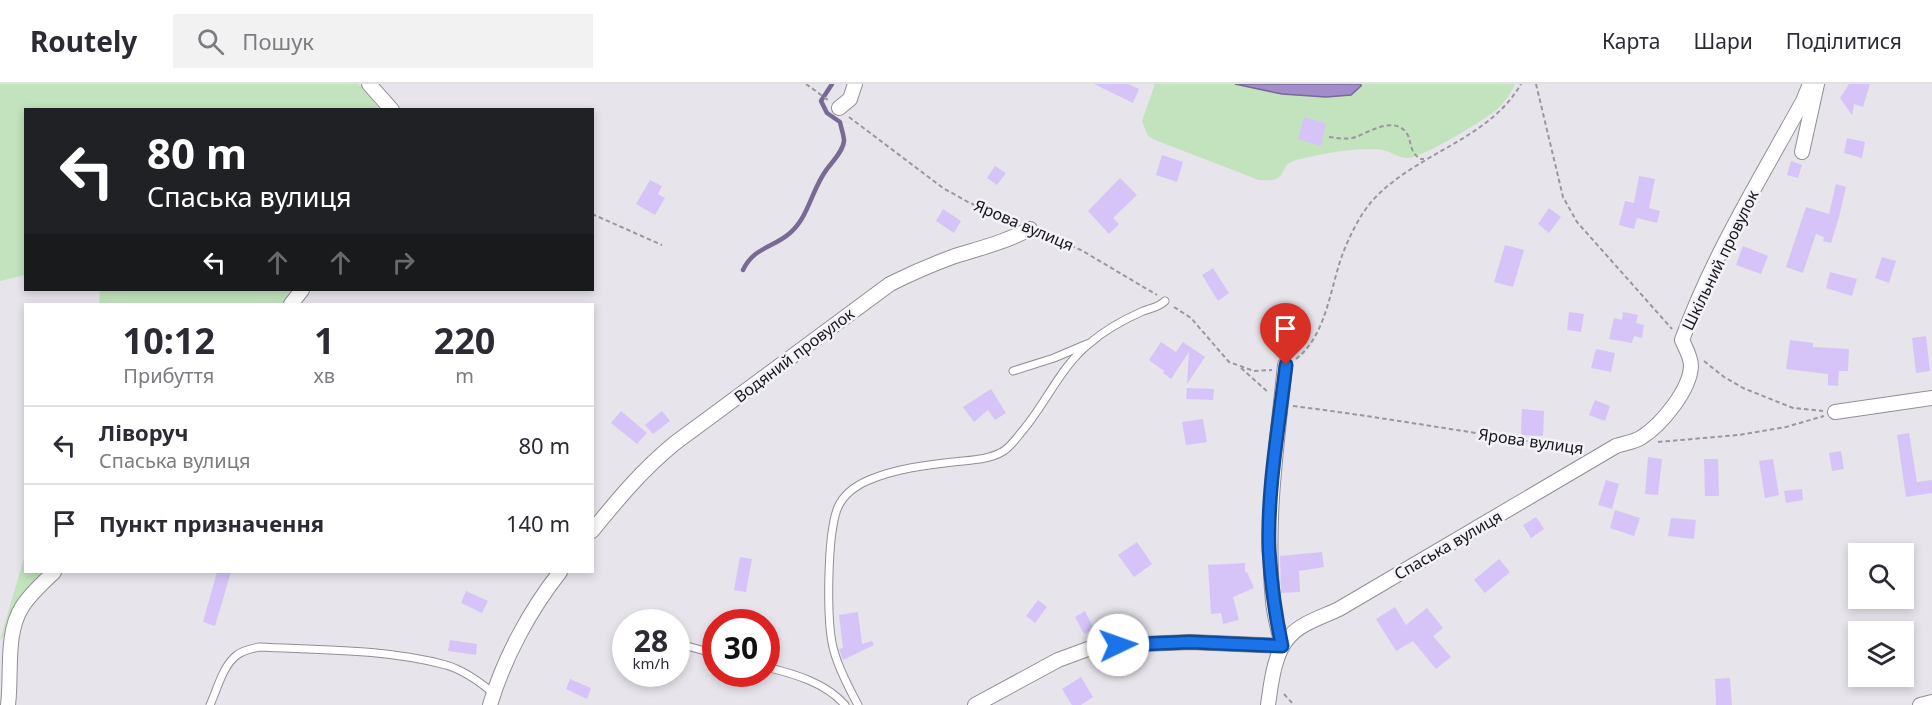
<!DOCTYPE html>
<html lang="uk">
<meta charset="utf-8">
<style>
:root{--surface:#fff;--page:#f2f2f3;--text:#2b2b33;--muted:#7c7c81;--line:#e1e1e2}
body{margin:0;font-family:"Noto Sans",sans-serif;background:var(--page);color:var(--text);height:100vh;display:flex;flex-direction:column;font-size:22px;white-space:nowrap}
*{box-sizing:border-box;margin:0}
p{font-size:20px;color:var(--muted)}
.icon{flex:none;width:33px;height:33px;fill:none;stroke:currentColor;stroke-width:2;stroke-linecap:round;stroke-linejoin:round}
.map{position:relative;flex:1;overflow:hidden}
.drawer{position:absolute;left:24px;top:219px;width:570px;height:270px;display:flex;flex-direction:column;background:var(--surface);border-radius:0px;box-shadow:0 3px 9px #0003}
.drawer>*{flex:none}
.banner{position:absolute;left:24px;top:24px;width:570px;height:183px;border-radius:0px;box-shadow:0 3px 9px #0003;background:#202124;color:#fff;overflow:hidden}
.controls{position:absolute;left:1848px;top:459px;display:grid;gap:12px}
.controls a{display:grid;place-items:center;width:66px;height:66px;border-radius:0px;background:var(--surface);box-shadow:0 3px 9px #0003;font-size:30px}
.speed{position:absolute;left:612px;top:525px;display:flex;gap:12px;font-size:30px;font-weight:700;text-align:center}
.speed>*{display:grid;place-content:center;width:78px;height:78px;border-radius:50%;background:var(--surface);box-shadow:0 3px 9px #0003;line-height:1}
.speed small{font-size:15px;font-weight:400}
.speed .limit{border:9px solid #d22;background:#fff;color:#111}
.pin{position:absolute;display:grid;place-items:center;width:51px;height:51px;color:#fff;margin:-62px -26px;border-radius:50% 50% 50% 0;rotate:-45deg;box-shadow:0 0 6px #0007}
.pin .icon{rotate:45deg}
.me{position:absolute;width:66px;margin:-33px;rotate:87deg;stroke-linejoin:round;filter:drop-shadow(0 0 4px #0008)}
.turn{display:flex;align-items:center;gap:21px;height:126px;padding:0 24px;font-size:27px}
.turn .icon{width:78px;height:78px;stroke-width:2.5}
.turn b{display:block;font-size:42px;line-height:51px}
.lanes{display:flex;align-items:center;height:57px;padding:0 24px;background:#0003;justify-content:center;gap:30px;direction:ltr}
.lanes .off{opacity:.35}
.eta{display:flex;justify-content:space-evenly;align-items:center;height:102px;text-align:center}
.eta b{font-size:36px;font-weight:700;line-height:42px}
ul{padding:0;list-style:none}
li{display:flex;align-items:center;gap:18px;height:78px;padding:0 24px;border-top:2px solid var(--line)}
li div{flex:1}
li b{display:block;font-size:22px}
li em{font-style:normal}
header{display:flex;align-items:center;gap:36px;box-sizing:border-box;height:84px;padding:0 30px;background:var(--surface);border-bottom:2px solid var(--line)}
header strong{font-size:28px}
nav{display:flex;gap:33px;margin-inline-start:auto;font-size:21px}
.search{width:420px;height:54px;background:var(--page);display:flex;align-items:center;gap:15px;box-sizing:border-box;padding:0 21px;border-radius:0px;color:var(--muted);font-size:22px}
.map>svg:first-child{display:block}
.green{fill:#c2e3bd}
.water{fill:#a38cca;stroke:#796995;stroke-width:1.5}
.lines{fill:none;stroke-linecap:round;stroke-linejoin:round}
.stream{stroke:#796995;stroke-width:4.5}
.building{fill:#d6c4f8}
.lane-casing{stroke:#918e95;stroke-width:9}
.street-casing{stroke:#918e95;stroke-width:16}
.path{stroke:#9a989d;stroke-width:2;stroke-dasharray:4.5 3;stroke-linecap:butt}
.lane{stroke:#fff;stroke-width:7}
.street{stroke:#fff;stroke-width:14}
.route-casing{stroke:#114b97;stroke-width:15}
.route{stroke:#1a73e8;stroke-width:10}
.labels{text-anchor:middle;stroke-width:5;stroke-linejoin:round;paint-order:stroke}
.street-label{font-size:16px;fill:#181719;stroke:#f4f2f9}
</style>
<header>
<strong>Routely</strong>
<div class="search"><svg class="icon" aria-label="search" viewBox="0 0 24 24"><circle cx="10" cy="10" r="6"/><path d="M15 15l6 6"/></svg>Пошук</div>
<nav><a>Карта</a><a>Шари</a><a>Поділитися</a></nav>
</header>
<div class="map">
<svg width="1932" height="621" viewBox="0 0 1932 621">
<rect width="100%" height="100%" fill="#e7e4ec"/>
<g class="green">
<polygon points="0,0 357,0 363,3 379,25 26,26 25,191 0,197"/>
<path d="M1155,0H1515C1511,10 1504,19 1496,26C1483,37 1424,73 1408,74C1398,74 1391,67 1382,66C1368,63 1333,68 1318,71C1309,74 1296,74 1288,80C1284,83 1284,88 1280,92C1275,98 1266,96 1259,96L1155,56L1148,52L1142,37Z"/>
<polygon points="100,206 308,206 294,220 99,220"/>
<polygon points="25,471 26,488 60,488 0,556"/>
</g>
<polygon class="water" points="1235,0 1361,0 1361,2 1351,11 1326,13 1282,10"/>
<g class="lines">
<path class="stream" d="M743,186C754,163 773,164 790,149C809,133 812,104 827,85C833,77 843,67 844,57C844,51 841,44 840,38L827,29L821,17L832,0"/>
</g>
<g class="building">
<polygon points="1094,0 1128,0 1139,5 1133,19"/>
<polygon points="1849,0 1870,0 1863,23 1854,20 1852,31 1840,14"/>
<polygon points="1304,33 1326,39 1321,62 1298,55"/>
<polygon points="1847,54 1865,58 1862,74 1844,69"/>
<polygon points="1162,71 1183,78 1177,98 1156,91"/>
<polygon points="1791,77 1802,81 1798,94 1787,91"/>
<polygon points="995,82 1006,89 997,101 987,94"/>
<polygon points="1639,92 1655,95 1649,124 1660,127 1657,139 1637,134 1634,145 1619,141 1625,117 1634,119"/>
<polygon points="1120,94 1137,111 1113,134 1119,140 1109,150 1088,127"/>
<polygon points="650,96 662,102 658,110 665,114 655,131 636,120"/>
<polygon points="1836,100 1846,103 1839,133 1831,159 1823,157 1824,153 1816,150 1803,189 1786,183 1806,123 1829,130"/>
<polygon points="1549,124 1561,133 1549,149 1538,140"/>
<polygon points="943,125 961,137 954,149 936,137"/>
<polygon points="1505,161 1524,166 1513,203 1494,198"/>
<polygon points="1743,162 1768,172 1761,190 1736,181"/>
<polygon points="1882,173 1896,177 1889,199 1875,194"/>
<polygon points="1213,184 1229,209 1218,217 1202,191"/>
<polygon points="1830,188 1857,195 1852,212 1826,204"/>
<polygon points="1569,228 1584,230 1581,248 1567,246"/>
<polygon points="1623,228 1638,231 1636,239 1644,241 1642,254 1634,252 1632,259 1609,255 1614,234 1622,236"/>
<polygon points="1926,252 1930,287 1916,289 1912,254"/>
<polygon points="1790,256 1813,259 1813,263 1849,265 1848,287 1839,287 1838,302 1828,301 1828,290 1786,285"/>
<polygon points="1161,258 1176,268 1183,258 1205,273 1187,300 1189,268 1171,295 1163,289 1164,287 1149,276"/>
<polygon points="1596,265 1615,269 1611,288 1591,284"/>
<polygon points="1187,304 1214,305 1213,316 1186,315"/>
<polygon points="991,305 1006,329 995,336 988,326 974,338 963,323"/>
<polygon points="1595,316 1610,322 1605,337 1589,331"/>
<polygon points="1522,325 1544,327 1543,352 1521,351"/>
<polygon points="621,327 647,349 637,360 611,339"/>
<polygon points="662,327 670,337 653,350 645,341"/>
<polygon points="1203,335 1207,358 1186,361 1182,338"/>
<polygon points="1909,349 1917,398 1932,396 1932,409 1906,413 1897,351"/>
<polygon points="1841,367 1844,385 1832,387 1829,369"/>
<polygon points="1648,373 1662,375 1658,411 1645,410"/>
<polygon points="1704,375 1718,375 1719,412 1705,412"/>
<polygon points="1773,375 1779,411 1765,414 1759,377"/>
<polygon points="1606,396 1619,400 1612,425 1598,421"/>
<polygon points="1802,405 1803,416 1786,419 1784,407"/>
<polygon points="1615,426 1640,434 1634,452 1610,444"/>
<polygon points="1536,433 1544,445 1531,454 1523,441"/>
<polygon points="1671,434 1696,436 1694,455 1668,452"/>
<polygon points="1137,458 1152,480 1134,493 1118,471"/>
<polygon points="1322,468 1324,483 1299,487 1300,508 1281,509 1280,472"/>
<polygon points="740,473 752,475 746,508 734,506"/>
<polygon points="1499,475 1510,488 1485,509 1474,496"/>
<polygon points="1245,479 1245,488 1247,488 1254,504 1233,513 1239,536 1223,540 1221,529 1211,530 1208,481"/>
<polygon points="217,488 231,488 215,542 203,538"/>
<polygon points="466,507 488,517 482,529 461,519"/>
<polygon points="1038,516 1047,523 1035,539 1026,532"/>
<polygon points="1395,523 1406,541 1427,524 1443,544 1433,552 1451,573 1436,585 1413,557 1396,567 1376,535"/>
<polygon points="1085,527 1094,545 1084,550 1075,533"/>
<polygon points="858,528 862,560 872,557 874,561 843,576 839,565 843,564 839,531"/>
<polygon points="450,556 477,560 476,571 448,567"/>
<polygon points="1081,593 1093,613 1081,621 1072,621 1062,605"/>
<polygon points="1730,594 1732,621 1716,621 1715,595"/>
<polygon points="570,595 591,604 587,615 566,605"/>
</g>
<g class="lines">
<defs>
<g id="lane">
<polyline points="1013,287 1054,274 1087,260"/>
<polyline points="676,559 716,570"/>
<path d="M766,583C795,590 826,599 845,621"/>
<path d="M210,621C217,606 223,581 237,571C243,566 251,565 259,563C321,566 386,565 446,581C463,586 480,598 493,609"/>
<path d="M858,621C849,604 839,586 834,567C826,540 827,449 838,423C844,410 857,401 869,396C895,385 925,381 953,378C969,376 988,376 1002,368C1011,363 1017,353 1024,345C1047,317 1062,281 1090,259C1105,246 1123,236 1141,228C1150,224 1158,224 1165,217"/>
</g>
<g id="street">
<polyline points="369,0 392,26"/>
<polyline points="839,24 850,15 855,0"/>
<polyline points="1802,68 1817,0"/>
<polyline points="291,220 302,206"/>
<polyline points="1835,328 1932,314"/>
<path d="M592,447C619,414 642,386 675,359L890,200C912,189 933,180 955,172C981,164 1005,158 1030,145"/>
<path d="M8,621C12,590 5,550 22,523C30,510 43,499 54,488"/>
<path d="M490,621C504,574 530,526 560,488"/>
<path d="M975,621L1058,576L1096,562L1190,558L1282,562C1279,547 1274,532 1273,517C1265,438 1277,360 1285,281"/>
<path d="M1268,621C1271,600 1274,569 1289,553C1301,539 1322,533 1339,525L1616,362C1625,359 1635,358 1642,353C1662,340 1690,306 1691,282C1691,273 1685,263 1682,256C1712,173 1760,95 1803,17L1810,0"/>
<polyline points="1920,621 1932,618"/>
</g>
</defs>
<use href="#lane" class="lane-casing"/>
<use href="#street" class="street-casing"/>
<g class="path">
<polyline points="806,0 828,16"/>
<polyline points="1536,0 1563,113 1577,138 1672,245"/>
<polyline points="849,33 943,104 968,118 1013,138"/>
<path d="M1329,53C1338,54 1347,56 1356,53C1369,48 1392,33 1405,47C1413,56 1407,65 1420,75H1424"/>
<polyline points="592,130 662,161"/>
<polyline points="1043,150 1081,166 1157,211"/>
<polyline points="1174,223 1191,234 1229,278 1254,287 1272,286"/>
<path d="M1296,275C1327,251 1330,203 1343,169C1350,151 1360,131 1372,117C1415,69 1488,57 1521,0"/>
<polyline points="1704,277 1724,293 1743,304 1793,324 1823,327"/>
<polyline points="1241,284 1268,308"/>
<path d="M1293,322C1390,334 1487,352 1584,365"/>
<polyline points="1658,358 1738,351 1786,343 1824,332"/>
<polyline points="1284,610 1294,621"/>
</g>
<use href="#lane" class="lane"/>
<use href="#street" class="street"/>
</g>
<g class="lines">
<defs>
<path id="route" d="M1118,561L1190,558L1282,562C1275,530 1271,499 1269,466C1267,406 1279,341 1286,281"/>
</defs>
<use href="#route" class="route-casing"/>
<use href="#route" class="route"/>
</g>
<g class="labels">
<g class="street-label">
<text transform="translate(1024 141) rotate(23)" y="6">Ярова вулиця</text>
<text transform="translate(1720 176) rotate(-64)" y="6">Шкільний провулок</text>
<text transform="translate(794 271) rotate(-37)" y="6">Водяний провулок</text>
<text transform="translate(1531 357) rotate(8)" y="6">Ярова вулиця</text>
<text transform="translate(1448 461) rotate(-30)" y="6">Спаська вулиця</text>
</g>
</g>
</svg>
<div class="controls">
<a><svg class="icon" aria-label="search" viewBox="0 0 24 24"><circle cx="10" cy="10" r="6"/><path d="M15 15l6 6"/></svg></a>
<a><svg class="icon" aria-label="layers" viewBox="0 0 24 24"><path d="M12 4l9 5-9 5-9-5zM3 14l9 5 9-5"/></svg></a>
</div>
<div class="speed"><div>28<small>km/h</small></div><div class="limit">30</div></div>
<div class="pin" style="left:1286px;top:281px;background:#d93025"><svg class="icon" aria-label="arrive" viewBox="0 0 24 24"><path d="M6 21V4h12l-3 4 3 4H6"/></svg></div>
<svg class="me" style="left:1118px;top:561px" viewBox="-20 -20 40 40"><circle r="19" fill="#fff"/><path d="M0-13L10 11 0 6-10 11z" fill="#1a73e8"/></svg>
<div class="banner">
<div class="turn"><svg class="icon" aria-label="left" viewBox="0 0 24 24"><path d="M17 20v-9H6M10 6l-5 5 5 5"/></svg><div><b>80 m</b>Спаська вулиця</div></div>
<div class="lanes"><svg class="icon" aria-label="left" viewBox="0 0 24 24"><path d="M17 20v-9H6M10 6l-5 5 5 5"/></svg><svg class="icon off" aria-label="ahead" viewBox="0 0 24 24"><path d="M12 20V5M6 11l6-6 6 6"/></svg><svg class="icon off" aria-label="ahead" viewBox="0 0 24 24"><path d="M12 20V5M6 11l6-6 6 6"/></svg><svg class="icon off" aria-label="right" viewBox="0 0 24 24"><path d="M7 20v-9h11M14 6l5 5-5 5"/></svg></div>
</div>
<section class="drawer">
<div class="eta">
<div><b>10:12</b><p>Прибуття</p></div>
<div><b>1</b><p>хв</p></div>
<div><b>220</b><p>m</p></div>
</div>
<ul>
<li><svg class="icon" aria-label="left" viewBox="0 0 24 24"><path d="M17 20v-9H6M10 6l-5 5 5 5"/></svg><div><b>Ліворуч</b><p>Спаська вулиця</p></div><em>80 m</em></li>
<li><svg class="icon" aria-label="arrive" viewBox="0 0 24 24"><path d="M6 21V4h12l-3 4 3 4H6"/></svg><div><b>Пункт призначення</b></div><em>140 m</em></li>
</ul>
</section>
</div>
